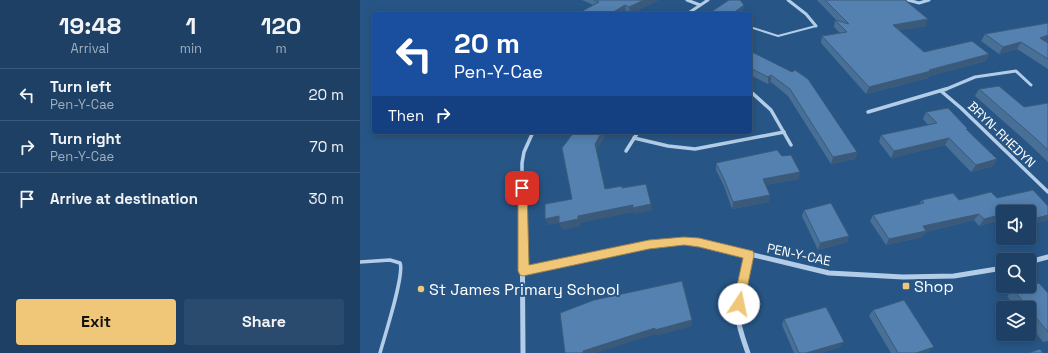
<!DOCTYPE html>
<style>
:root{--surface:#1d4064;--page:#2a4b6d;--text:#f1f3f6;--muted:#a0afbf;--line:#3b5978;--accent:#f0c778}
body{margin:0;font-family:"Space Grotesk",sans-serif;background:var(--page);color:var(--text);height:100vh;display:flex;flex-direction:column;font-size:15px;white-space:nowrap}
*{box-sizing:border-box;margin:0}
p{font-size:13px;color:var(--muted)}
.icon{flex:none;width:22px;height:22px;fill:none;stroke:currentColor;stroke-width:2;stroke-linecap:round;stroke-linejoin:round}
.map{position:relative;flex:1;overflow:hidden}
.details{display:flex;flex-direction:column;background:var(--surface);width:360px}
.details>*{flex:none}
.guide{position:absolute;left:12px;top:12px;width:380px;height:122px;border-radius:4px;box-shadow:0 2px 10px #0003,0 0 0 1px var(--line);background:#1a4fa0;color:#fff;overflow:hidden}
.buttons{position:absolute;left:636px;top:205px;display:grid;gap:8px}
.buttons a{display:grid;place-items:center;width:40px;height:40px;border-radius:4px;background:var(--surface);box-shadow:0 2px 10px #0003,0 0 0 1px var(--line);font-size:20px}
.pin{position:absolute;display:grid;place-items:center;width:34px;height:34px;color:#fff;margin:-17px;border-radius:8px;box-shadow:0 2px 6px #0006}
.me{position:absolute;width:44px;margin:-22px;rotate:11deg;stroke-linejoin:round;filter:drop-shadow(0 0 3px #0008)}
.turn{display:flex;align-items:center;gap:14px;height:84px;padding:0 16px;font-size:18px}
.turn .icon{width:52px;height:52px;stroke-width:2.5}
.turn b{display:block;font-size:28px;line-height:34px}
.then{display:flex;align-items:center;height:38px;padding:0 16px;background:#0003;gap:8px;font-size:15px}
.eta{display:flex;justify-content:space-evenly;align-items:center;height:68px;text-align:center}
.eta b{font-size:24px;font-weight:600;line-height:28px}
.action{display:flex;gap:8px;margin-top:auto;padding:8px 16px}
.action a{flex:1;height:46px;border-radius:4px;background:var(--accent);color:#111;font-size:16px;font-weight:600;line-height:46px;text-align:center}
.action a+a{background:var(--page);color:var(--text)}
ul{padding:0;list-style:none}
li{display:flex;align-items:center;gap:12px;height:52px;padding:0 16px;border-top:1px solid var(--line)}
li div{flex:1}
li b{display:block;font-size:15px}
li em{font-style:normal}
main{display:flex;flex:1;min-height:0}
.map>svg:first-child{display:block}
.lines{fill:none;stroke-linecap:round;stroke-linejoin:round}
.lane-far1{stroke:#b3cde8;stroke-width:2}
.lane{stroke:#b3cde8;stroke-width:3.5}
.street-far2{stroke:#b3cde8;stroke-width:3}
.street-far1{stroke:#b3cde8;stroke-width:3.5}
.street{stroke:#b3cde8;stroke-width:5}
.wall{fill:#486f96}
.shaded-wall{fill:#3b5a7a}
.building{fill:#5481af;stroke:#3b5a7a}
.route{fill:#f0c778;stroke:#9c814e}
.poi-dot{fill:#f0c778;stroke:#275686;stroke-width:1.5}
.labels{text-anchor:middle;stroke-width:4;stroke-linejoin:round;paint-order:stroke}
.street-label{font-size:13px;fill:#fff;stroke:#275686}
.near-poi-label{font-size:16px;fill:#fff;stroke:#275686;text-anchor:start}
</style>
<main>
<section class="details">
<div class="eta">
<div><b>19:48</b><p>Arrival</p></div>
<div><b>1</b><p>min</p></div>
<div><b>120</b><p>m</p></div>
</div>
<ul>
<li><svg class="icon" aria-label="left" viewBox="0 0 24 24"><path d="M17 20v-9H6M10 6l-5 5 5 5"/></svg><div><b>Turn left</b><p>Pen-Y-Cae</p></div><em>20 m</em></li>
<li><svg class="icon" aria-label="right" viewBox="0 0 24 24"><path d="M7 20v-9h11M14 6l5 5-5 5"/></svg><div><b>Turn right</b><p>Pen-Y-Cae</p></div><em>70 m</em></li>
<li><svg class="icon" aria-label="arrive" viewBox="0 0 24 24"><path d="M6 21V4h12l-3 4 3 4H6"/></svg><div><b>Arrive at destination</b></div><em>30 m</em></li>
</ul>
<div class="action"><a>Exit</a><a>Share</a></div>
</section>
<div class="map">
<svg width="688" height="353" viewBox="0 0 688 353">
<rect width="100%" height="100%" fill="#275686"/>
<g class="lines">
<polyline class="lane-far1" points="390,27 418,36 456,26"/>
<path class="lane" d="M0,262L30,260L40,263C45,274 24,338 20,353"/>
<g class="street-far2">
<polyline points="327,0 340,5"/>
<polyline points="428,0 446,14 456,26"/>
<polyline points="548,0 559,3 569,0"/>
<polyline points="327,14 348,0"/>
<polyline points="584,90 615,77 656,71 671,85"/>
</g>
<g class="street-far1">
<polyline points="390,91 411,110 431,145"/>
<polyline points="581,91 601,108 688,192"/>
<polyline points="508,112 586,89"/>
<polyline points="274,138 308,146 335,149 424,132"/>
<polyline points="266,151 278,132"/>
<polyline points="162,205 162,163 164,152 173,132"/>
</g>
<g class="street">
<polyline points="162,204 163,353"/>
<polyline points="669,262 688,257"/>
<polyline points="163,271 289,244 324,241 339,242 469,273 543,277 594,276 643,268"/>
<path d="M388,353C384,341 379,329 378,317C376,296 384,275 389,255"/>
</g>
</g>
<g class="wall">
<polygon points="222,0 298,0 270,14 266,12 262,14 217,14 233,5"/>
<polygon points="457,0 545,0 566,26 539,30 564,52 629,54 626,61 569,76 568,78 506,94 461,43 462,36 480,33 474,27 475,20 477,21"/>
<polygon points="688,23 688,41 686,42 688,43 688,69 657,49 639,54 621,41 625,34"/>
<polygon points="390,51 497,152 495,159 471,164 428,96 411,82 408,84 390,75"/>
<polygon points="619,89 664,107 688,103 688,162 668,143 615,96"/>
<polygon points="566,112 607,131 637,159 633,166 611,172 585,145 531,158 519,142 521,135 568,125 563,119"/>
<polygon points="356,163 439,179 405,185 409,202 372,209 364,186 356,170"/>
<polygon points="673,190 688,206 688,220 669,225 669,212 643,212 643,219 619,226 614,220 566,232 562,237 526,245 510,221 513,215 559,204 562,200 593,193 599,200 631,192 637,198"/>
<polygon points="444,210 489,236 487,242 458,250 442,216"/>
<polygon points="654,290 688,293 688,341 683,342 669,324 669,308 656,308 647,296"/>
<polygon points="513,310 569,352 567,353 531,353 509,316"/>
<polygon points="424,319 480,347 461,353 434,353 422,325"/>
</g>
<g class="shaded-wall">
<polygon points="284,0 298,0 270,14 269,7"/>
<polygon points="265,5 266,12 262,14 250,14"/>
<polygon points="384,5 383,12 381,14 372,14"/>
<polygon points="568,19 566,26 531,32 533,25"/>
<polygon points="688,35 688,41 676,44 680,38"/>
<polygon points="661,42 657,49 639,54 643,47"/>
<polygon points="629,54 626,61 569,76 568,78 506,94 509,87"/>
<polygon points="411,75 411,82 408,84 408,77"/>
<polygon points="242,132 248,132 236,151 235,144"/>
<polygon points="589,138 585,145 531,158 534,151"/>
<polygon points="497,152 495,159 471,164 473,157"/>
<polygon points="637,159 633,166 611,172 616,165"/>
<polygon points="440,172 439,179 402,186 403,179"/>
<polygon points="410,195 409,202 372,209 373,202"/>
<polygon points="291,204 292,211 274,214 274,212 220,223 220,226 202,230 199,223 218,216 273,205"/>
<polygon points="619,214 614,220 566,232 562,237 526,245 529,239 563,226"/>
<polygon points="643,214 643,219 619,226 624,219"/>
<polygon points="688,215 688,220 669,225 669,220"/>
<polygon points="199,216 201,223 188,225 185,219"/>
<polygon points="489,236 487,242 458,250 460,243"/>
<polygon points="332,320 332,326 297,336 296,334 236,353 223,353 223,351 295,328"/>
<polygon points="484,342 480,347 461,353 446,353"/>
<polygon points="574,347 569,352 567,353 556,353"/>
</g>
<g class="building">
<polygon points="234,0 284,0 269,7 265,5 250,14 217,14 239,2"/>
<polygon points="369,0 380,0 384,5 372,14 348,14"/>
<polygon points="465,0 545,0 568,19 533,25 564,52 612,41 629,54 569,70 571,71 509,87 462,36 487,32 475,20 489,24"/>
<polygon points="688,23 688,35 680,38 688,43 688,59 661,42 643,47 625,34"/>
<polygon points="390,51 432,72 435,70 448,79 497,152 473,157 430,89 411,75 408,77 390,68"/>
<polygon points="639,86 664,107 688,103 688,150 673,136 619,89"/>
<polygon points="588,108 608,129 606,129 637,159 616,165 589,138 534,151 521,135 577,123 566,112"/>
<polygon points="214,132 242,132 235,144 245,189 262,186 262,188 286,184 291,204 273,208 273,205 218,216 218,219 199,223 199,216 185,219 185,204 212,199 202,148"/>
<polygon points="417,150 422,156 431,155 440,172 403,179 410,195 373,202 364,179 356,163"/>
<polygon points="673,190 688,206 688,215 669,220 669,212 658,212 656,210 651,212 643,212 643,214 624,219 619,214 563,226 566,231 529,239 513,215 564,203 562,200 593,193 599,200 631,192 637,198"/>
<polygon points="471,203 489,236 460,243 444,210"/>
<polygon points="322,281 332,320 295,330 295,328 223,351 223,353 205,353 200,313 234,300"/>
<polygon points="679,283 688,293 688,332 669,309 669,308 668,308 654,290"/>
<polygon points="544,300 574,347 556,353 538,353 513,310"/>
<polygon points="466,307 484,342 446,353 439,353 424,319"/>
<polygon points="680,349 683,353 669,353"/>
</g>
<polygon class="route" points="162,185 167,188 169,265 289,240 324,237 339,238 393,251 394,255 383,308 379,310 375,308 373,304 383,258 339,247 324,245 289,249 163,276 160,275 158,271 158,188"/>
<g class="poi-dot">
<rect x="542" y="282" width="8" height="8" rx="2"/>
<circle cx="61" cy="289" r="4"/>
</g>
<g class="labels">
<g class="street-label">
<text transform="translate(642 134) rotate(44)" y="5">BRYN-RHEDYN</text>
<text transform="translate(439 254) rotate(12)" y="5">PEN-Y-CAE</text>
</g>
<g class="near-poi-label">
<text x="554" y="292">Shop</text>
<text x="69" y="295">St James Primary School</text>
</g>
</g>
</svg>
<div class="buttons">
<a><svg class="icon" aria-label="sound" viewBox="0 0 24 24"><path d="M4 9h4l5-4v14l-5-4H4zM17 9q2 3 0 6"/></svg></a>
<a><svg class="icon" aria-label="search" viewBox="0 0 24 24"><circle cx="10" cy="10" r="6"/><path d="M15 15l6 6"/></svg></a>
<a><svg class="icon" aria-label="layers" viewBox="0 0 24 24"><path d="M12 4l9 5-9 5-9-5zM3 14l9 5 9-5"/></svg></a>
</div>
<div class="pin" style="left:162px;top:188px;background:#d93025"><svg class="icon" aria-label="arrive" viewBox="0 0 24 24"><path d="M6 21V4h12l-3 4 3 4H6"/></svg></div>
<svg class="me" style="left:379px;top:304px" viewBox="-20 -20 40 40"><circle r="19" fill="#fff"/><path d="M0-13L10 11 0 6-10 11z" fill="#f0c778"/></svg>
<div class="guide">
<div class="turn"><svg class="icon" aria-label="left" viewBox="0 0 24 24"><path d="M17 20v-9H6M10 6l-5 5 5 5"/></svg><div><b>20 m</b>Pen-Y-Cae</div></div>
<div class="then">Then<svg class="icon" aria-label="right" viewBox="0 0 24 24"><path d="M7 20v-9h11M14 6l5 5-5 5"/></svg></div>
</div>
</div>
</main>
